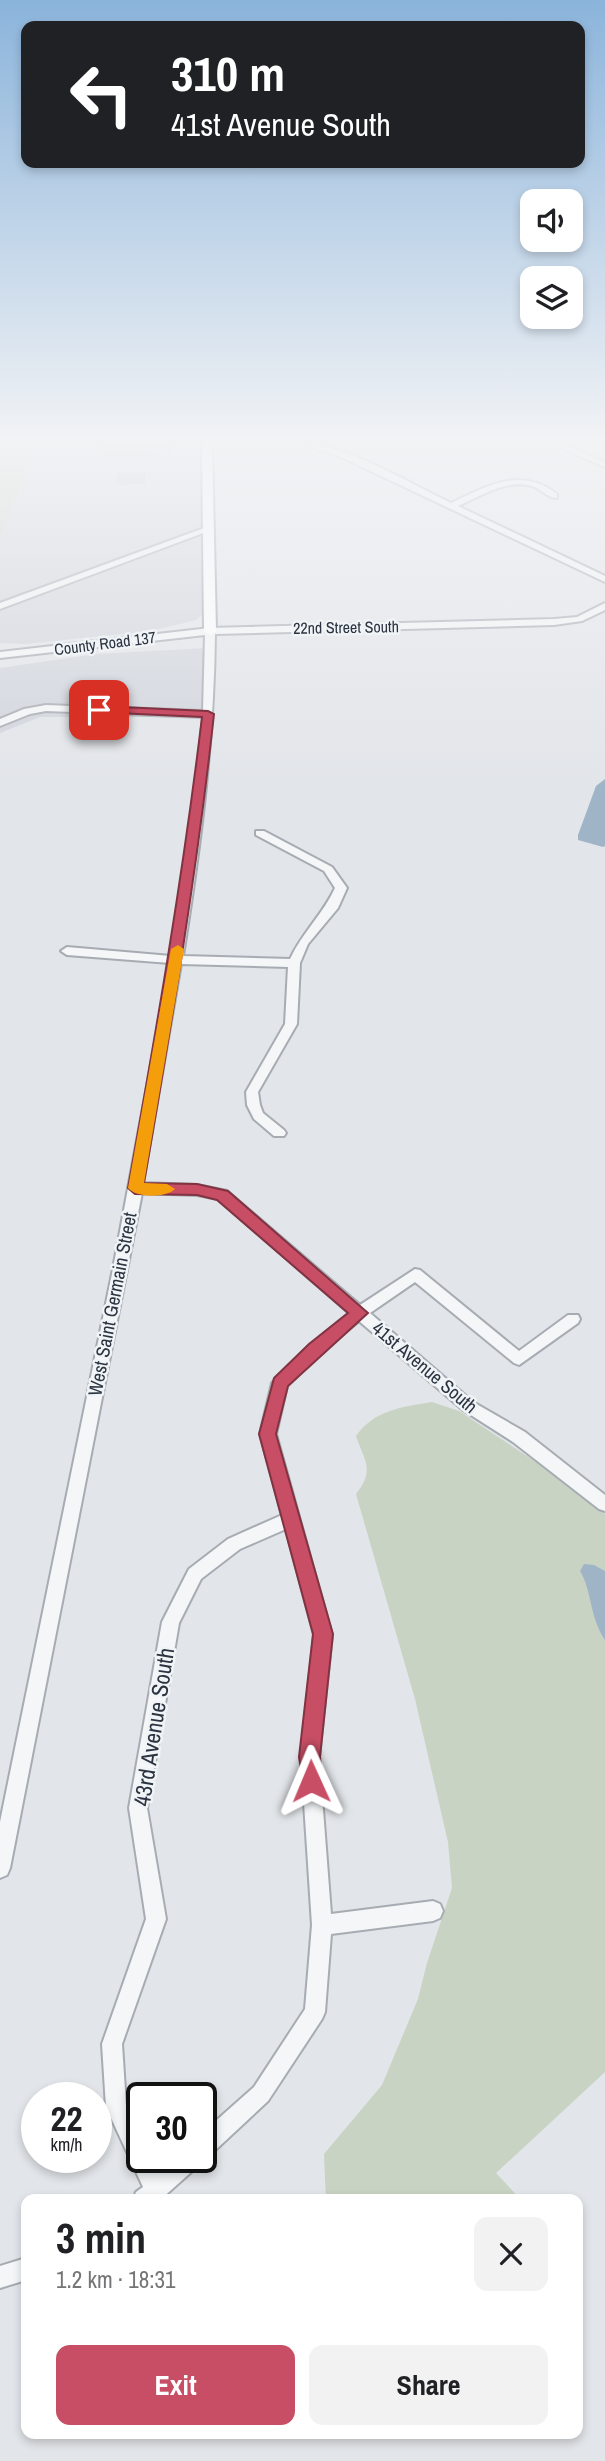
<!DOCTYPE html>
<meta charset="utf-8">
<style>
:root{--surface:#fff;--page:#f2f2f2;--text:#202124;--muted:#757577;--accent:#c74e65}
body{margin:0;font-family:"Archivo Narrow",sans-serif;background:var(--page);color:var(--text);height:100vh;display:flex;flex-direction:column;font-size:26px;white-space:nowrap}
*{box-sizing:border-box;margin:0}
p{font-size:23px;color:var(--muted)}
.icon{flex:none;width:38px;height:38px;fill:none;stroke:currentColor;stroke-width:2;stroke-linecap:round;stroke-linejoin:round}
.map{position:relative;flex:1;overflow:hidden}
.side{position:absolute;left:21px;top:2194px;width:562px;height:245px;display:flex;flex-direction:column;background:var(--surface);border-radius:14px;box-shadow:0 4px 10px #0003}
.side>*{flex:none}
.guide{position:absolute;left:21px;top:21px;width:564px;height:147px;border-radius:14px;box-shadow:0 4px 10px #0003;background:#202124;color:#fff;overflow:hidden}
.buttons{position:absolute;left:520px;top:189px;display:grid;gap:14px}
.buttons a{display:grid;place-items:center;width:63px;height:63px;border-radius:14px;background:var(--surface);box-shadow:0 4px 10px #0003;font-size:35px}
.speed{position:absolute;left:21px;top:2082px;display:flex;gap:14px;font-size:35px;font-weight:700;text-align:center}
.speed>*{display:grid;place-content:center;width:91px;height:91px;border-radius:50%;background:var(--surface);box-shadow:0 4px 10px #0003;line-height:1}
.speed small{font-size:18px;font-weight:400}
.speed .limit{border:4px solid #111;border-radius:10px;background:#fff;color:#111}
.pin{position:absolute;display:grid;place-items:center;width:60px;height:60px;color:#fff;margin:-30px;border-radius:14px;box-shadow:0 4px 10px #0006}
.me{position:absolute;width:77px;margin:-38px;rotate:359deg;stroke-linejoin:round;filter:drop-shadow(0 0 5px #0008)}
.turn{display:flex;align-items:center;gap:24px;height:147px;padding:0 35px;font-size:32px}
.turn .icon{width:91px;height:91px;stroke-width:2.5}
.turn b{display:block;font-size:49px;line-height:60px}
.round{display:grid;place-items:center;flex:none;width:74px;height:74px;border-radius:14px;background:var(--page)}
.headline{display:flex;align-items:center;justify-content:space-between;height:119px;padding:0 35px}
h1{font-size:42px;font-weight:700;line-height:52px}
.primary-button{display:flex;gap:14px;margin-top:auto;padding:14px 35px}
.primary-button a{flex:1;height:80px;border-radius:14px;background:var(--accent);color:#fff;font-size:28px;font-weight:700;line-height:80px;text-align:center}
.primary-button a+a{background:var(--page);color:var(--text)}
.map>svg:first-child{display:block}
.built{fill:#d0d4db}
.green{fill:#c8d3c3}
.water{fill:#9fb4c7}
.building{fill:#b9bfc6}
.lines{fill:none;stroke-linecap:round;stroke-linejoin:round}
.minor-casing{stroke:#a7acb3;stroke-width:4}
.major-casing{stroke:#a2aab5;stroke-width:4}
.minor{fill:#f4f6f8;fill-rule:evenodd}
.major{fill:#fff;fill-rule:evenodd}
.route{fill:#c74e65;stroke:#813342;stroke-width:2}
.slow{fill:#f59e0b}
.labels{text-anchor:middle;stroke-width:5;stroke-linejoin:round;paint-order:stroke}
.far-street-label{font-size:16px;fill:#2b3440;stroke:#f1f4f7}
.street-label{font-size:19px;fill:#2b3440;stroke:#f1f4f7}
.near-street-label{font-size:23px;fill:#2b3440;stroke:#f1f4f7}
</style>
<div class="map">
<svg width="605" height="2461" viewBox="0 0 605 2461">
<rect width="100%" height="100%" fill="#e2e5e9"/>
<g class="built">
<polygon points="48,443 200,443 205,533 205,606 203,614 196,620 151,631 25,644 0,643 0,537 36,447"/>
<polygon points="208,648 205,717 40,717 0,733 0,668 96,654"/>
</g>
<g class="green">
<polygon points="0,443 28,443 36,447 0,537"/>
<polygon points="319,443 400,443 360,458"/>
<path d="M432,1402L459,1411L560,1478L605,1514V2072L496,2173L521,2200H326L324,2154L382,2085L418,1999L427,1963L452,1888L448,1842L415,1699L356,1494C375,1470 365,1462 356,1436C374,1410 402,1407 432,1402Z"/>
</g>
<g class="water">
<polygon points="605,779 605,846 603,847 578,840 578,835 596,786"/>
<path d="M584,1564L594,1565L605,1571V1640C589,1616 592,1590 580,1571Z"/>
</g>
<g class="building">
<polygon points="171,446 171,455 101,457 101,447"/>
<polygon points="117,472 146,472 145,484 116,485"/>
</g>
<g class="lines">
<defs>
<g id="minor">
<path d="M298,443C344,443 409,483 451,503C488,486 520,466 557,494V498C547,498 542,489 532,486C507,479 480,496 458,506L605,576V582L341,457Z"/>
<polygon points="548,443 559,443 605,462 605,467"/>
<polygon points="207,527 214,529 0,609 0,603"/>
<path d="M605,603V610L582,621L554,625L215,634C214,743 200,849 183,956L290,959C302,933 323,914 335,888L324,871L256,835V831H264L332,867L347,888L338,908L308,944L300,963L297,1024L258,1092L260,1105L263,1113L284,1130L286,1133L284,1136H274L254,1119L247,1105L246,1092L285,1024L288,967L181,964L143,1183L197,1185L227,1191L360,1305L415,1269L420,1270L519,1351L568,1315H578L580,1319L578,1323L519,1365L514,1363L415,1282L370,1313L473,1402L525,1432L605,1495V1511L599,1509L513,1442L463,1410L359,1321L320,1353L287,1386L276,1434L332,1635L319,1757L331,1914L433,1901L440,1904L443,1911L440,1918L433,1921L331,1934L325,2012L322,2019L268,2101L209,2156L200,2158L198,2166L160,2200H133L136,2192L143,2187L106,2107L102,2044L146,1919L129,1808L162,1622L189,1569L228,1539L282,1515L260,1434L272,1383L310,1345L349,1313L218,1199L197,1195L142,1193L10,1868L7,1875L0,1878V1822L113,1269L170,963L67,955L61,951L67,947L171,956L195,796L203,717L46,711L30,714L0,726V719L24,709L46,705L203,711L205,635L0,658V652L210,628L554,619L577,617ZM286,1529L314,1635L301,1757L312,1925L305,2009L254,2087L201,2134V2158H174L158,2172L151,2158H142V2138L126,2106L122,2044L166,1919L147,1808L179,1623L201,1579L240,1549Z"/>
<polygon points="26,2258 26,2280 0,2288 0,2266"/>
</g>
<polygon id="major" points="202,443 212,443 216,631 210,635 204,631"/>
</defs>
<use href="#minor" class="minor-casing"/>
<use href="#major" class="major-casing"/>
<use href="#minor" class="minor"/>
<use href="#major" class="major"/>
</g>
<linearGradient id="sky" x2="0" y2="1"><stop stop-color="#8bb4db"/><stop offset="0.56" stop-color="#f2f3f5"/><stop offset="1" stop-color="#f2f3f5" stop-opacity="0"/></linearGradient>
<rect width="605" height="788" fill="url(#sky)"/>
<path class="route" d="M99,706L208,711L214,714C197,872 171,1027 144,1183L197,1184L228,1191L368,1313L288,1386L276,1434L333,1634L320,1757L322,1781L319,1788L311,1791L304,1788L299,1757L313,1634L259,1434L274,1378L309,1344L348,1313L217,1200L197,1195L135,1194L128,1188C156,1032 183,876 202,717L95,712V707Z"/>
<path class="slow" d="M178,945L184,949L144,1183L167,1184L175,1189C166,1198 136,1198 128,1188L171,949Z"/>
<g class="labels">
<g class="far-street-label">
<text transform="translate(346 627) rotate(-1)" y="6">22nd Street South</text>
<text transform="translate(105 643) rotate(-7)" y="6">County Road 137</text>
</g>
<g class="street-label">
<text transform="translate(112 1304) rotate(-79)" y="7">West Saint Germain Street</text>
<text transform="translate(425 1367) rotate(40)" y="7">41st Avenue South</text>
</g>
<g class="near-street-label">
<text transform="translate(154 1727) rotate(-81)" y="8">43rd Avenue South</text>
</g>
</g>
</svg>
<div class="buttons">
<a><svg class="icon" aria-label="sound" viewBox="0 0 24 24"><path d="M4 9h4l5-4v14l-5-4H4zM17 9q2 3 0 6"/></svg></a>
<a><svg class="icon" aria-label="layers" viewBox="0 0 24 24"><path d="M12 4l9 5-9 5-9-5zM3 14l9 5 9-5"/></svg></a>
</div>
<div class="speed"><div>22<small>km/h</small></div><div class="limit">30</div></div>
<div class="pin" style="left:99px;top:710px;background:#d93025"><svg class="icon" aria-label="arrive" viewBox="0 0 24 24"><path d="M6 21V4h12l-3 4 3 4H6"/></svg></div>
<svg class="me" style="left:311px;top:1781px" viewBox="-20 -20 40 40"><path d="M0-17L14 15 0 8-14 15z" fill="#c74e65" stroke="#fff" stroke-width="4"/></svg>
<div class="guide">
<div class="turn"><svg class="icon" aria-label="left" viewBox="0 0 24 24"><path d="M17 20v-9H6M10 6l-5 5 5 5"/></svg><div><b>310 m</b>41st Avenue South</div></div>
</div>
<section class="side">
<div class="headline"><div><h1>3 min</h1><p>1.2 km · 18:31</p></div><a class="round"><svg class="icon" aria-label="close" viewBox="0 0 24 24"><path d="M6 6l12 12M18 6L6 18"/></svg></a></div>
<div class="primary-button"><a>Exit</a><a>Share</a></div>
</section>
</div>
